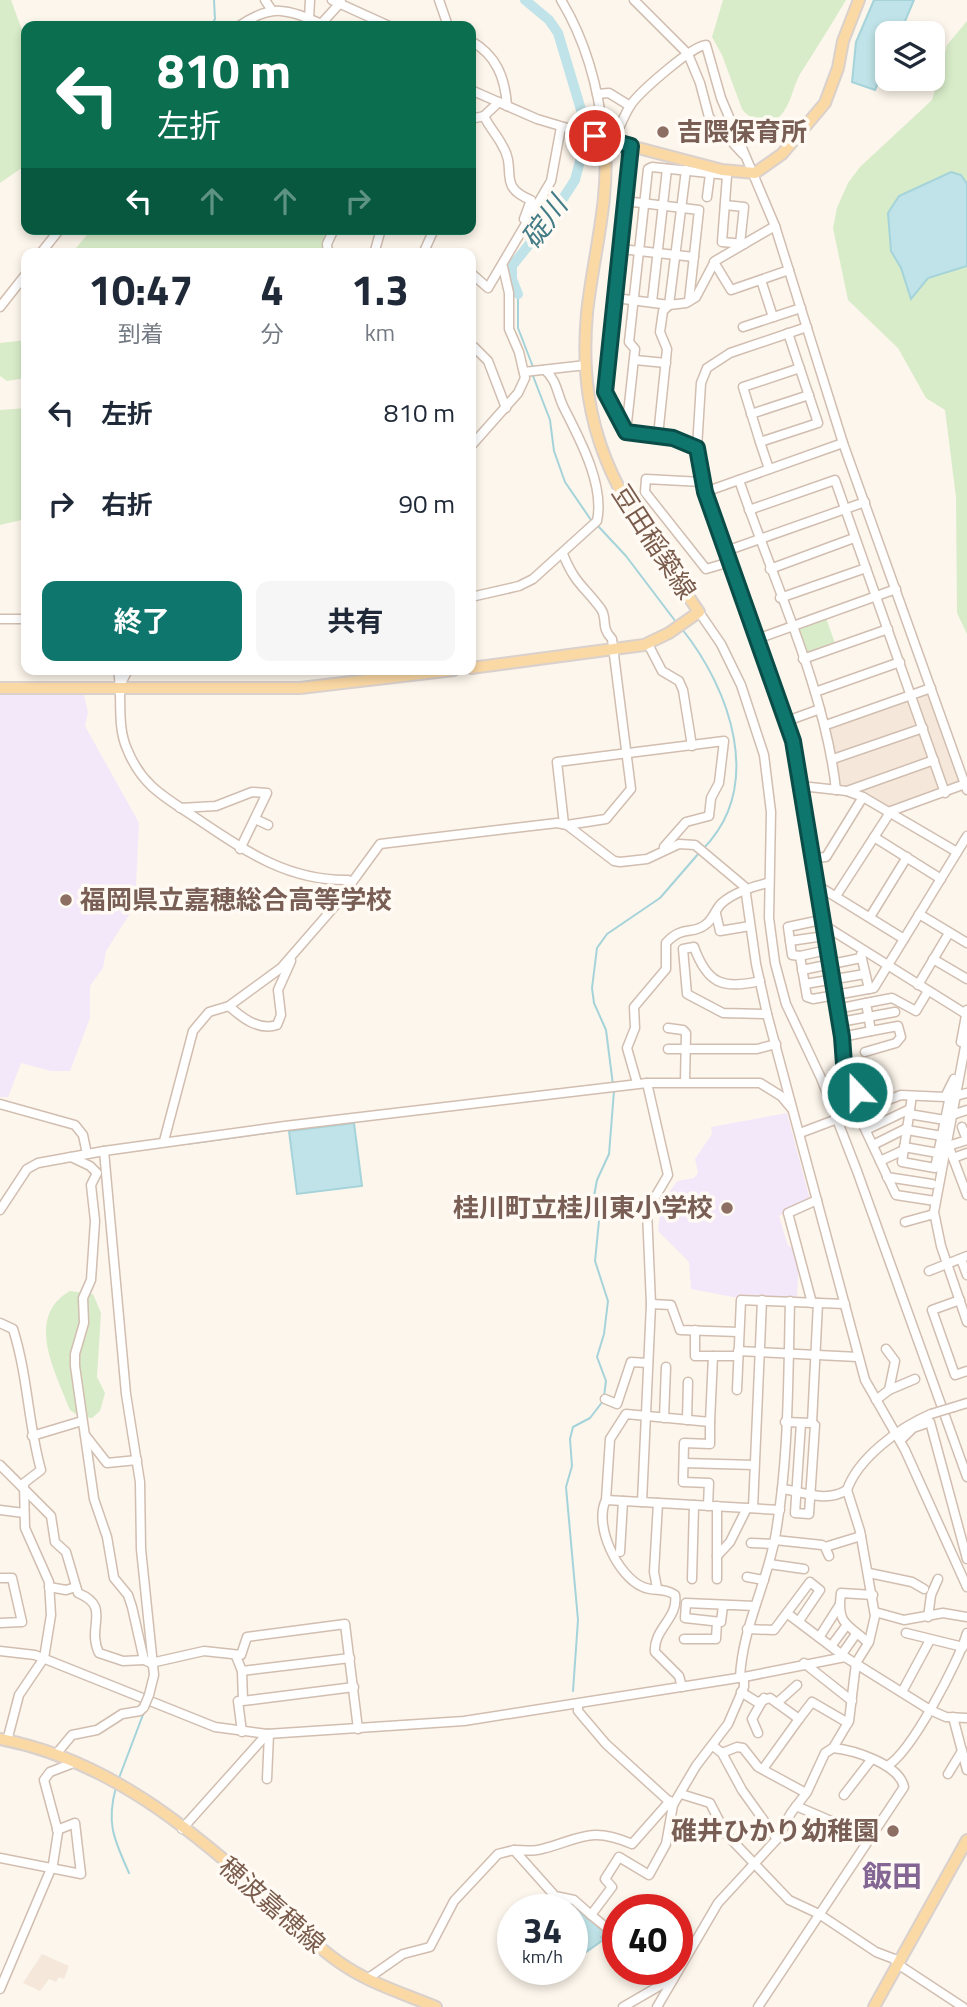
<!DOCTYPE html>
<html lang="ja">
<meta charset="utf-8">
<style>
:root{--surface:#fff;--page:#f6f6f7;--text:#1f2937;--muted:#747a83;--accent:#0f766e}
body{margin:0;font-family:"Titillium Web","Noto Sans JP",sans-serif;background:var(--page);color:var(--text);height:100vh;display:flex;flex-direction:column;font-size:26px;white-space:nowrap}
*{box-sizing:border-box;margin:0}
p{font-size:23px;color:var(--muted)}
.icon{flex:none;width:38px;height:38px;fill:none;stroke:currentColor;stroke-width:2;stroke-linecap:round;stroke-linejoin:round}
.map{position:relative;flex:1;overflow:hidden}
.side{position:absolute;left:21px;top:248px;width:455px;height:427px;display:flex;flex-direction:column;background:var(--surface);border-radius:14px;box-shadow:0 4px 10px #0003}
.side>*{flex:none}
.guide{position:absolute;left:21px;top:21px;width:455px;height:214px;border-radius:14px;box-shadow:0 4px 10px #0003;background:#0b6e4f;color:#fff;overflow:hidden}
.buttons{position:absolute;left:875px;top:21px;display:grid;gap:14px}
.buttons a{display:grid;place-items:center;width:70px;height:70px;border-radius:14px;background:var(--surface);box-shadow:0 4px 10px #0003;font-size:35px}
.speed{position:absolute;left:497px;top:1894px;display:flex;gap:14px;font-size:35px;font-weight:700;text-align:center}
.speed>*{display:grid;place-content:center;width:91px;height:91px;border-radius:50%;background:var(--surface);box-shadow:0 4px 10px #0003;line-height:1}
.speed small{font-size:18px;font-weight:400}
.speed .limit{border:10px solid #d22;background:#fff;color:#111}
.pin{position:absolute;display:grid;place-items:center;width:60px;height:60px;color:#fff;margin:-30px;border:4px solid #fff;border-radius:50%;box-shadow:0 2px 7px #0007}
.me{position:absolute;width:77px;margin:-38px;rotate:338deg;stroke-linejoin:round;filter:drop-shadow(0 0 5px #0008)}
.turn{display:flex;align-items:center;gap:24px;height:147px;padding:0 21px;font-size:32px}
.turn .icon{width:91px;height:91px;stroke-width:2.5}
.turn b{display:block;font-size:49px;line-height:60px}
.lanes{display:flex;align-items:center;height:66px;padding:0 21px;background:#0003;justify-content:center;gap:35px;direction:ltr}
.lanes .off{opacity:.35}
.eta{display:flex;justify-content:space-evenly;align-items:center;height:119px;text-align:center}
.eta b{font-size:42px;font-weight:700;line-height:49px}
.cta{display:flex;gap:14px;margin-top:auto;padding:14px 21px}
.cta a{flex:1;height:80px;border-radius:14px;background:var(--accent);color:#fff;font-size:28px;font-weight:700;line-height:80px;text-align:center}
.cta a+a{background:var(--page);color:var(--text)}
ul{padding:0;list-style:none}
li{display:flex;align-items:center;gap:21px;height:91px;padding:0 21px}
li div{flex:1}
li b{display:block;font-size:26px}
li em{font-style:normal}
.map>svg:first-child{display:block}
.residential{fill:#f5e8da}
.education{fill:#f3e8fa}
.green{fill:#d8ecc9}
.water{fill:#bfe3e8;stroke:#a5d3da;stroke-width:2}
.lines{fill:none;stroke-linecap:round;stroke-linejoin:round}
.stream{stroke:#a5d3da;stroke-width:2}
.river{stroke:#bfe3e8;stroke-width:10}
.minor-casing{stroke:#d1beb0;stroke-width:11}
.major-casing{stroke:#dad1cd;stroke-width:14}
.minor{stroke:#fff;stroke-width:8}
.major{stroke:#fbd9a5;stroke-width:10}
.minor-bridge-casing{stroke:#d1beb0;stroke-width:11;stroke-linecap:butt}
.minor-bridge{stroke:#fff;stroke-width:8}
.route-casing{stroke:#0a4d48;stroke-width:18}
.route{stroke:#0f766e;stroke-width:12}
.education-dot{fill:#8d6e63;stroke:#fffaf3;stroke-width:2.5}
.labels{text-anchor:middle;stroke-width:7;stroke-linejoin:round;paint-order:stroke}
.education-label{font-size:26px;font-weight:bold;fill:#785e54;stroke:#fffaf3;text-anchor:start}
.street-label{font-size:26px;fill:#7a5c4d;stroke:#fffaf3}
.water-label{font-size:28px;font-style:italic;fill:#437c86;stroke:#fffaf3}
.quarter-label{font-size:30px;font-weight:bold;fill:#846695;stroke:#fffaf3}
</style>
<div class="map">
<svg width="967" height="2007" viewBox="0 0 967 2007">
<rect width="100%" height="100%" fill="#fdf6ec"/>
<g class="residential">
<polygon points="930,692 961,783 946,788 914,698"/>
<polygon points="909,698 919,724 917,727 837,756 834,754 830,726"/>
<polygon points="919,730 931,757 846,789 839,787 835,762"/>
<polygon points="931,763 942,789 892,808 859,792 858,789"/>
<polygon points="42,1954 69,1966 64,1979 59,1977 56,1982 49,1979 40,1991 23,1983"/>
</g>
<g class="education">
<polygon points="0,695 84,695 88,712 85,726 139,823 136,885 129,915 106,951 103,968 90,986 90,1018 70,1071 51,1071 21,1063 8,1097 0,1097"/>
<polygon points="787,1113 810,1200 779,1216 788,1246 794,1248 799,1262 797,1297 733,1297 691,1289 689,1262 658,1231 661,1204 677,1181 694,1178 698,1173 695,1159 712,1134 711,1127"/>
</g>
<g class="green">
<polygon points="0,0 11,0 26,41 26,165 0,183"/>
<path d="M723,0H846C832,24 817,47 802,71C793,84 792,104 780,116C768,127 750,120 742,109L722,55L712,37Z"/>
<polygon points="967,21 967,634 957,613 956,497 945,410 926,398 898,348 848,300 833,228 837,208 848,183 860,167 932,100 947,45"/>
<polygon points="92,229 340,229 320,254 71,254"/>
<polygon points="26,340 26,378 7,381 0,376 0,343"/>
<polygon points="26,408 26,519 0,525 0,410"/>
<polygon points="826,618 836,646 805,657 795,629"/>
<path d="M70,1291L93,1294L101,1313L97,1377L105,1393L100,1411L92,1418L80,1417L70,1410C56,1373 24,1317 70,1291Z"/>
</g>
<g class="water">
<polygon points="874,0 914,0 900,33 887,33 887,62 875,90 852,82 856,42"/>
<polygon points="951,172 961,175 967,184 967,266 928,278 911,299 901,268 891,251 888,213 899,196"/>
<polygon points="354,1123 362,1186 297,1194 289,1131"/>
<polygon points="556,1899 573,1903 607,1933 601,1937 603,1940 572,1962 572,1909 547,1909"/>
</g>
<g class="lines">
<g class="stream">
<polyline points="211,26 215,19 214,0"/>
<polyline points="518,294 518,328 533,367"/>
<polyline points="533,376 550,420 554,451 565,482 591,520"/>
<polyline points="598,526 626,556 676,622"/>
<path d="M682,629C730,689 765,786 703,849"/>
<polyline points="613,1085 606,1030 594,1003 592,988 597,948 607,934 660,898 699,853"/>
<polyline points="187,1144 281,1131"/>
<polyline points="604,1396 606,1381 597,1357 604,1334 608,1301 595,1261 599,1221 594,1196 597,1180 609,1154 614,1091"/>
<polyline points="573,1691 578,1620 566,1487 572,1466 570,1439 573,1427 590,1418 603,1401"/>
<polyline points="119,1778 144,1712"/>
<path d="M116,1787C106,1824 114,1839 129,1873"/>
</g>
<polyline class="river" points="518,294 512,279 512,266 551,217 575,180 585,142 585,123 558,33 549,20 525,0"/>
<defs>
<g id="minor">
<polyline points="265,0 271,9"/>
<polyline points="332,0 389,26"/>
<polyline points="439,0 448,26"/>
<polyline points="634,0 688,54 700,83 709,117 743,154"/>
<polyline points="309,19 310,0"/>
<polyline points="321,24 341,2"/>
<path d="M239,26C274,2 289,10 326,26"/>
<path d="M471,41C496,55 505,77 507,106"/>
<path d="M471,90L537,119L604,139C599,91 586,41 561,0"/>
<polyline points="597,94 609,93 630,106"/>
<path d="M484,116C489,127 497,135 502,145C518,170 496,186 531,200L524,219"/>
<polyline points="471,119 484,116 499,102"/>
<path d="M613,141C619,130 623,117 630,106C638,93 693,45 706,45L721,98L775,226L843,443L967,790"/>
<polyline points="727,176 722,242 744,244"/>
<polyline points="707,197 710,174"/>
<polyline points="625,201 699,210 689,301"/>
<polyline points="725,205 744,207 740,244"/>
<polyline points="621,249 694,257"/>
<polyline points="40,254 60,229"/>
<polyline points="328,254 327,244 334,229"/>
<polyline points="374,254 381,229"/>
<polyline points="423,254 434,229"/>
<polyline points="714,262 731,290 789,270"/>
<polyline points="471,273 488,288 551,181 561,127"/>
<polyline points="761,280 773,317"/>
<polyline points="616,298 669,305 686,303 696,297 715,261 775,226"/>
<polyline points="652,302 667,169"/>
<polyline points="0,307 26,274"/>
<polyline points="743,327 801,308"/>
<polyline points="807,327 730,353 707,368 701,383 697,448 705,492 793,741 842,1037 844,1064 865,1108"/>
<polyline points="788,333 818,423 760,442 743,387 800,368"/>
<polyline points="474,347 488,361 506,408"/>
<polyline points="635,360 666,363"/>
<polyline points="524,372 586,365"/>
<polyline points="751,414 809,395"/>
<polyline points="625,430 605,392 631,146"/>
<polyline points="626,432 635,349 629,342 648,169 652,167 727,175"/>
<polyline points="626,432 673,438 697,448"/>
<polyline points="658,436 667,349 660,332 663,311 669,305 686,170"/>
<polyline points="760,442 769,469"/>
<polyline points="471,446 518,393 525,378 519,352 509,329 509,293 503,267"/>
<path d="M739,480C772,578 825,688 836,790"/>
<polyline points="702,482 646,479 645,492 706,569 730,562"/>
<polyline points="705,492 843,443"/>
<polyline points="749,510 835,480 945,793"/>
<polyline points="726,551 865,502"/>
<path d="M563,554C575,584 584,586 601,609C608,619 600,627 612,639L631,789L606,819L567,825"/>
<polyline points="770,569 854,538"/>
<path d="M471,597L519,586L533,579L597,521C605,485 579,438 564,408C557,394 557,380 545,370"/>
<polyline points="780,598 866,568"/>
<polyline points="699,612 721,644 741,685 764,755 771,812 769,918 775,963 786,1004 821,1078 857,1171 967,1477"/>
<polyline points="0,619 26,619"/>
<polyline points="757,639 896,589"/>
<polyline points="648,644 662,671 679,681 683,690 692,746"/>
<polyline points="803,659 888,629"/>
<path d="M118,670C123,696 116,724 127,749C143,789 169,799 202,822C248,853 290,881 348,880L350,887"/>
<polyline points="120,685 128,670"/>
<polyline points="815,692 900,662"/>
<polyline points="787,721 820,709"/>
<polyline points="826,725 931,688"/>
<polyline points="833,759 923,728"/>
<polyline points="801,786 847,791 863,797 957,852"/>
<polyline points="847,791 934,760"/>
<polyline points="180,808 216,806 252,792 267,793 240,849"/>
<polyline points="255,819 268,825"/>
<polyline points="564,824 557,762 724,741 719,783 711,798 709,816 686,822 664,847"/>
<polyline points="874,837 941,879"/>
<polyline points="811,858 826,857 863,797"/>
<polyline points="815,884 904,939"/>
<polyline points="836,896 891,811 965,784"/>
<polyline points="716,914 720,931 750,926"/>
<polyline points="919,914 967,943"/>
<polyline points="870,917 907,857"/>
<polyline points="821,920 788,927 792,955 800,956 807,997 813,999 874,988 967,836"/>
<polyline points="822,924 966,1014"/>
<polyline points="790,941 824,936"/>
<polyline points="861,955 869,989"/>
<polyline points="800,956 827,950"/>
<polyline points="933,959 967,979"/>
<polyline points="802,970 861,958"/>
<path d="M760,981C722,990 707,983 694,947L683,949L687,994L723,1013L767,1014"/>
<polyline points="805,984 865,974"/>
<polyline points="918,985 949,933"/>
<path d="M229,1006C241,1017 258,1031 277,1025L281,1015L278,990L291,961"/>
<polyline points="837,1009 866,1003"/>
<polyline points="840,1022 895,1012"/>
<polyline points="668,1028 683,1030 686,1033 685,1082"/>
<polyline points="967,1036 934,1212 941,1246 967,1322"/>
<polyline points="842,1037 871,1031"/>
<polyline points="961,1042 967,1010"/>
<polyline points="668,1049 757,1049 776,1044"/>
<polyline points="865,1052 896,1043 901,1037 898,1026 871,1031 866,1003 892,998 916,1011 928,991"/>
<path d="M637,1083L627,1048L635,1028L634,1007L666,969V943C682,925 692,935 705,925C714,919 715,909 722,903C733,893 754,886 768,883"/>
<polyline points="647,1083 668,1175 647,1211 651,1304 642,1502 780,1510"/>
<polyline points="912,1096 902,1162 935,1168 951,1091"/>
<polyline points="955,1096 967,1093"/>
<polyline points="0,1104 75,1125 83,1135 87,1154"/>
<polyline points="857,1112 896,1195 935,1201"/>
<polyline points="909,1114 945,1120"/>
<polyline points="952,1115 967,1110"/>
<polyline points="866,1130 910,1109"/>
<polyline points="907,1130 942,1136"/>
<polyline points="800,1133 901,1095 945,1097 954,1079"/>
<polyline points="164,1141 193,1031 209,1012 229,1006 281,968 334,907 380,844 557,823 567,825 614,861 620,862 647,859 679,844 695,845 745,887 756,964 767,1014 865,1380 905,1450 967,1587"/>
<polyline points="947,1142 967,1195"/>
<polyline points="873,1145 907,1128"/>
<polyline points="948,1146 967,1140 962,1127"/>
<polyline points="904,1147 938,1153"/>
<polyline points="104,1151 126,1394 140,1482 141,1549 154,1675 149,1695"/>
<polyline points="71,1157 90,1166 97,1173 91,1185 95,1221 91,1280 83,1298 84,1323 75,1354 75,1366 94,1499 107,1537 114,1578 128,1595 132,1607 144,1660 151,1663"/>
<polyline points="953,1158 967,1153"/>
<polyline points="880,1161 904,1150"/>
<polyline points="887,1177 932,1184"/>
<polyline points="0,1210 27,1169 38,1163 104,1151 285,1126 647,1083 760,1083 781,1096 792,1109"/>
<polyline points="905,1222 934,1214"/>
<polyline points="961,1259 967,1275"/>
<polyline points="929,1271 967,1256"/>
<polyline points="960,1300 932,1310 955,1375 967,1371"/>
<polyline points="812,1303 788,1213 817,1200"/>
<polyline points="651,1304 671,1305 680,1330 739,1332"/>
<path d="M0,1323L13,1329C28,1376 28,1424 41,1470L24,1483L25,1528L49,1582L51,1615L44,1658L19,1695L7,1741"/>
<polyline points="695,1330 695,1356 713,1356"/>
<polyline points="738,1351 858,1357"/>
<polyline points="737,1390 741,1300 845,1304"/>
<polyline points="889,1390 915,1379"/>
<polyline points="605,1399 617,1404 631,1362 648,1363"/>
<polyline points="876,1400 889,1390 895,1361 886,1349"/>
<polyline points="954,1407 967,1403"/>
<polyline points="664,1418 666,1367"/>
<polyline points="687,1420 688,1382"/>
<polyline points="785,1422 812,1423 818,1303"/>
<polyline points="801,1423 795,1513 809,1514 815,1425 812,1423"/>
<polyline points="85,1435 107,1463 137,1460"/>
<polyline points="32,1436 82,1421"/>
<polyline points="903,1438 913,1428 930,1422 967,1559"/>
<polyline points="684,1463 754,1465"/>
<path d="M0,1465L51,1516L55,1542L66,1552L78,1593C112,1607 86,1626 99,1653L123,1661L144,1660"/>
<path d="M782,1489C806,1492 825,1503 847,1490"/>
<polyline points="606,1500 610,1439 626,1414 710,1422 713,1356 738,1356"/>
<path d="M642,1502L606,1500C593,1525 618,1577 643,1587C654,1592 664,1587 675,1595C679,1618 653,1629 655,1652L679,1676L682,1687"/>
<polyline points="708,1506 709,1483 683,1482 684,1443 710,1444 710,1422"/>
<polyline points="717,1506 717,1579"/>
<polyline points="753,1508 762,1300"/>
<polyline points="0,1510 24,1513"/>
<polyline points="775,1540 822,1545"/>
<polyline points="751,1543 774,1544"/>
<polyline points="620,1552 623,1501"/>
<polyline points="717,1556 730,1542 747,1508"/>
<polyline points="829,1556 825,1547 861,1536"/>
<polyline points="769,1564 804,1569"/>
<polyline points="869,1573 912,1582 924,1589"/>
<polyline points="747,1577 764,1580"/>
<polyline points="0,1578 12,1578 22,1622 0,1623"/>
<polyline points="692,1579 694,1505"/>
<polyline points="49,1587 66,1590 76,1587"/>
<polyline points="657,1588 654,1572 658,1503"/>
<polyline points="723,1606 721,1622 685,1618 686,1603 755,1606"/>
<polyline points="875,1612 904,1620 943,1613 967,1617"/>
<polyline points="788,1614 845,1657 930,1710 946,1717 967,1718"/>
<polyline points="928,1617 931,1595 938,1579"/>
<polyline points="747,1629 774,1630 810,1582 820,1590 799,1621"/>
<polyline points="906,1633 963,1647"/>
<polyline points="820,1636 839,1606"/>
<polyline points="684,1639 716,1639 717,1622"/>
<path d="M868,1643C850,1624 836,1627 841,1593L873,1595"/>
<polyline points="832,1645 846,1626"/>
<polyline points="0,1651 35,1655 215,1727 267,1734 464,1721 744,1677 845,1657"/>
<polyline points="842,1654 856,1634"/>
<polyline points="236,1656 242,1671 243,1701 354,1687"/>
<polyline points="151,1663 204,1651 241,1655 247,1637 345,1624 358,1729"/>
<polyline points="804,1663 852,1701"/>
<polyline points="242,1671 350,1658"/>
<path d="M740,1678C742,1629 766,1586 775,1538C789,1460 788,1380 790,1301"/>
<polyline points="741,1692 757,1702 770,1698 799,1719 812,1702 848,1723"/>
<polyline points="902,1692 930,1640"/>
<polyline points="238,1701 242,1732"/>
<polyline points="777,1703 797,1685"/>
<polyline points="578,1704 578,1711 606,1744 673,1805 696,1766 728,1724 744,1687 744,1677"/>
<polyline points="953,1717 967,1770"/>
<polyline points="758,1733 752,1719 764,1698"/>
<polyline points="713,1746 722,1753 742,1790 777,1839"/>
<polyline points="57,1753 72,1735 97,1730 122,1714 140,1711 144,1707"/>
<polyline points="722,1753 737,1747 743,1748 758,1767 806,1793"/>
<path d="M887,1766C911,1753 959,1661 967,1633"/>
<polyline points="763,1769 799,1719"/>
<polyline points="948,1774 962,1751"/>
<polyline points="267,1779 269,1734"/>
<polyline points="681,1794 710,1803 726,1834 789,1900 819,1914 876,1952 897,1960"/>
<polyline points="844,1795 871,1760"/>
<path d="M670,1801L632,1844C590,1826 581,1839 542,1849C533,1852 524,1850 514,1850L555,1896L574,1900L591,1915L612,1887L605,1879L619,1857L649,1875L666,1844L673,1805"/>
<polyline points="796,1806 871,1838"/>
<polyline points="182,1829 267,1734"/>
<polyline points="0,1858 81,1874 75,1823 57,1830"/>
<polyline points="591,1915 618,1937"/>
<polyline points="896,1963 963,2007"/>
<polyline points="367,1979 403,1954 430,1947 454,1901 498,1854 514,1850"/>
<polyline points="0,1989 53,1864 58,1832 44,1780 50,1772 76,1762"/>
<polyline points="623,2007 673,1978"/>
<path d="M657,2007L718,1903L777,1839L791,1813L807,1792L825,1753L833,1748L849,1721L856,1663L869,1642L875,1616L860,1531L847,1490C858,1458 900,1427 931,1414"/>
<path d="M758,2007L904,1787C899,1764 854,1750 833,1748"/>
</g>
<g id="major">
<path d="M471,668L644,645L669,633L699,612C629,509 575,447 587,313C593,255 611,197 604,139L722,170L755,173L782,154L825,103L838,68L843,41L859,0"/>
<polyline points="0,688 300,688 454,670"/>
<path d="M0,1739C106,1759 189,1827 268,1898C293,1921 318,1950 348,1968C375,1985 407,1995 436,2007"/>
<polyline points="874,2007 967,1840"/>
</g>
</defs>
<use href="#minor" class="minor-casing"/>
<use href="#major" class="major-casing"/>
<use href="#minor" class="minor"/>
<use href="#major" class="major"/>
<defs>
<g id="minor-bridge">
<polyline points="931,1414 954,1407"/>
<polyline points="144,1707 149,1695"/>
</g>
</defs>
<use href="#minor-bridge" class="minor-bridge-casing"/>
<use href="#minor-bridge" class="minor-bridge"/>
</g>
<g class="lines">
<defs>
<polyline id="route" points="595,136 631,146 605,392 626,432 673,438 697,448 705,492 793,741 842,1037 844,1064 857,1092"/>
</defs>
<use href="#route" class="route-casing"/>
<use href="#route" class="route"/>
</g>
<g class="education-dot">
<circle cx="663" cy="132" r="7"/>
<circle cx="66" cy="900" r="7"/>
<circle cx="727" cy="1208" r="7"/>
<circle cx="893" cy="1831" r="7"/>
</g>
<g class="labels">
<g class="education-label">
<text x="677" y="141">吉隈保育所</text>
<text x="80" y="909">福岡県立嘉穂総合高等学校</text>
<text x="713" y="1217" text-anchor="end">桂川町立桂川東小学校</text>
<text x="879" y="1840" text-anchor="end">碓井ひかり幼稚園</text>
</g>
<g class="street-label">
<text transform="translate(654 542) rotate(57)" y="9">豆田稲築線</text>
<text transform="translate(272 1905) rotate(41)" y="9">穂波嘉穂線</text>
</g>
<g class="water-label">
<text transform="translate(544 222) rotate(-54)" y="10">碇川</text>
</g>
<g class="quarter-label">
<text x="892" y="1887">飯田</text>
</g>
</g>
</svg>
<div class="buttons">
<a><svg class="icon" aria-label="layers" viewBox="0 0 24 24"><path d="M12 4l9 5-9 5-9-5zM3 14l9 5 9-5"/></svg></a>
</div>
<div class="speed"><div>34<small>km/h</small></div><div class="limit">40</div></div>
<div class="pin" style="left:595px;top:136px;background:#d93025"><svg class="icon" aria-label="arrive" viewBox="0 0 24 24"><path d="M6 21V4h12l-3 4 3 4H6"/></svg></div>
<svg class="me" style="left:857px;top:1092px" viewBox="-20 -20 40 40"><circle r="17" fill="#0f766e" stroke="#fff" stroke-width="3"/><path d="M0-11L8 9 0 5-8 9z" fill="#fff"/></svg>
<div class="guide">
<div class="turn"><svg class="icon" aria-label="left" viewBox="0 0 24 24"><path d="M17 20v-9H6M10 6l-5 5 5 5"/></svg><div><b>810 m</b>左折</div></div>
<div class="lanes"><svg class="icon" aria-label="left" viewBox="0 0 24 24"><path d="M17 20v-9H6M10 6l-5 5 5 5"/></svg><svg class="icon off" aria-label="ahead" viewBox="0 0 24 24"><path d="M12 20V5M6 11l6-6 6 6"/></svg><svg class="icon off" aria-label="ahead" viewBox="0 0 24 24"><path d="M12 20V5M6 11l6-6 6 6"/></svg><svg class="icon off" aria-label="right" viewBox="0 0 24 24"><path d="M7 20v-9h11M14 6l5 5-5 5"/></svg></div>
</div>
<section class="side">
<div class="eta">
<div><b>10:47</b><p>到着</p></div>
<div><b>4</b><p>分</p></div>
<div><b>1.3</b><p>km</p></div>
</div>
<ul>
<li><svg class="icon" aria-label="left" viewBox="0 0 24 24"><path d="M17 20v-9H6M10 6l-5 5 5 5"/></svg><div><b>左折</b></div><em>810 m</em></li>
<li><svg class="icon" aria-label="right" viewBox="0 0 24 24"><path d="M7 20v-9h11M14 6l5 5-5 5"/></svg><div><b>右折</b></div><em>90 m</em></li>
</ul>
<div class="cta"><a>終了</a><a>共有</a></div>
</section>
</div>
